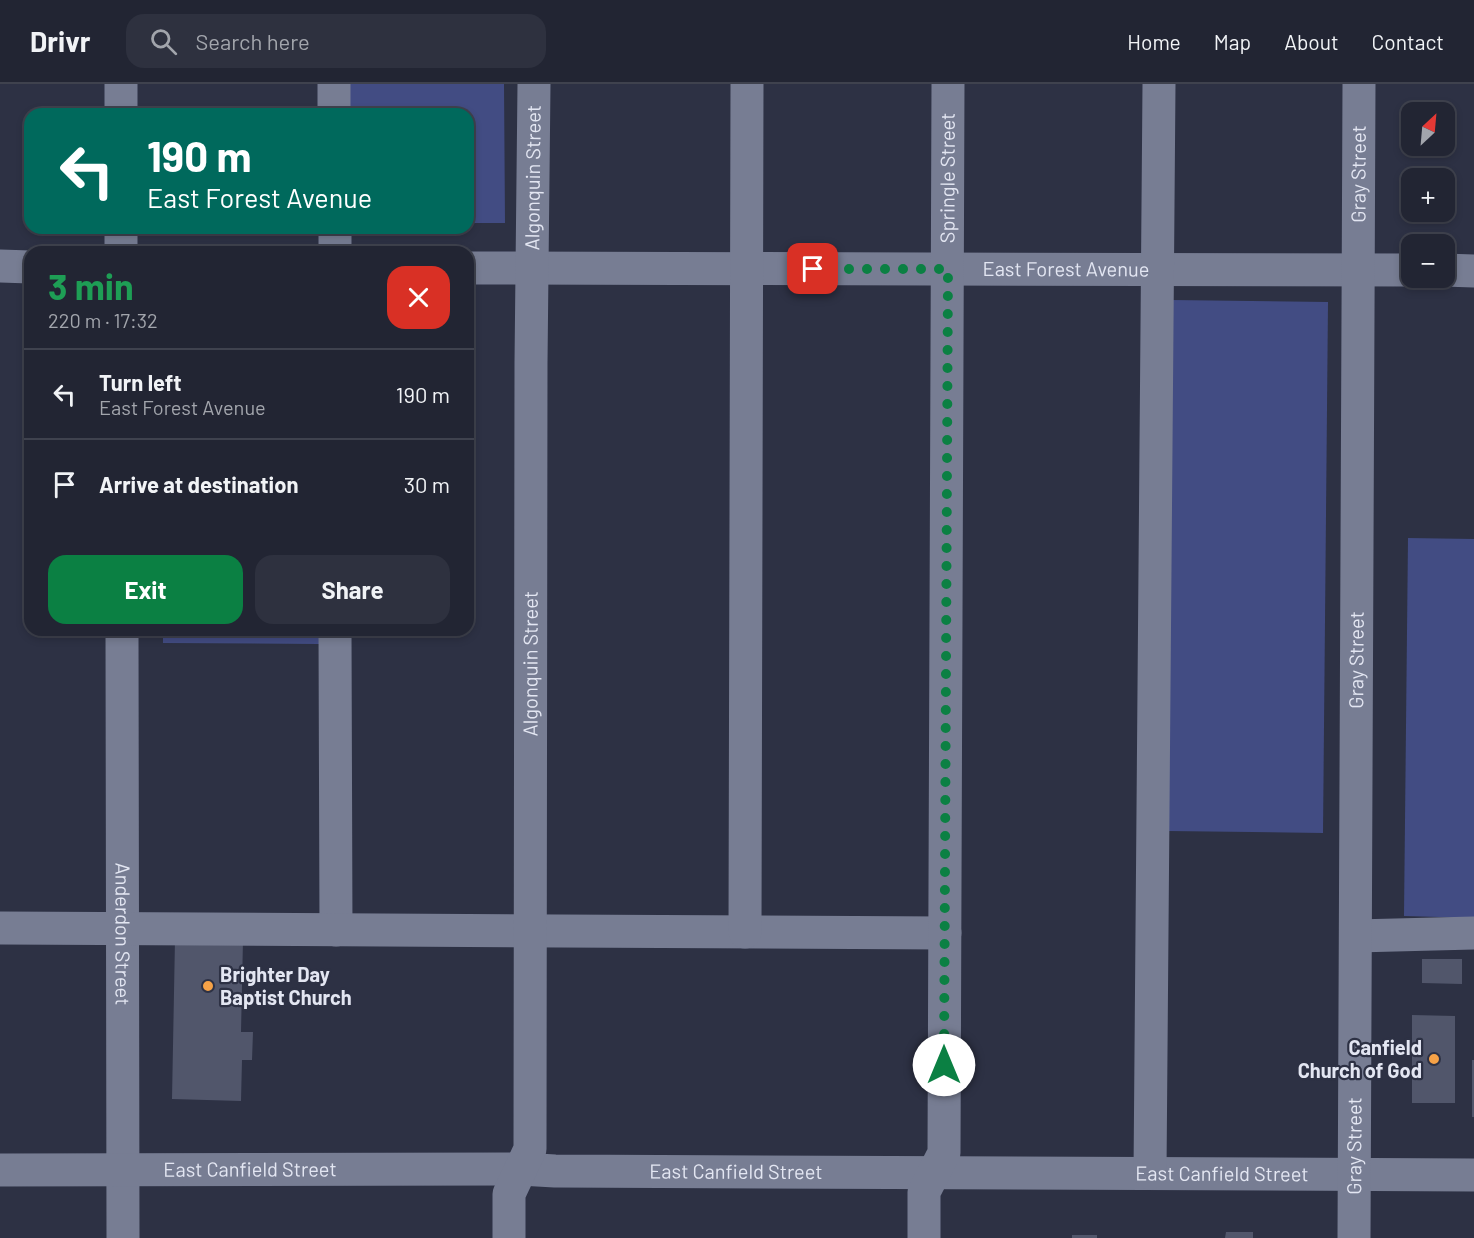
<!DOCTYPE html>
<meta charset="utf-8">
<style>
:root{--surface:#222533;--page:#2e313f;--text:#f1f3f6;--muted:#a2a5ac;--line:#3f424e;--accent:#0b8043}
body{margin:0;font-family:Barlow,sans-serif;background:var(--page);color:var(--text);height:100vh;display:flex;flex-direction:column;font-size:22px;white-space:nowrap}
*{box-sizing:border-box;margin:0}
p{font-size:20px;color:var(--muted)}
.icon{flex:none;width:33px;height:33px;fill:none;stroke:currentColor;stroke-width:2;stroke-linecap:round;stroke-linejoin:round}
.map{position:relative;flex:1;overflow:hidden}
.panel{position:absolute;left:24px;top:162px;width:450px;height:390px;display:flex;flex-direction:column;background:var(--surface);border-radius:18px;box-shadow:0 3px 9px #0003,0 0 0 2px var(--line)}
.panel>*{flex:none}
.banner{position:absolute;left:24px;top:24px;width:450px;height:126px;border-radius:18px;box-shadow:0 3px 9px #0003,0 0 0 2px var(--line);background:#00695c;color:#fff;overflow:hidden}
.needle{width:39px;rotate:26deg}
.controls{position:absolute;left:1401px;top:18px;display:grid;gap:12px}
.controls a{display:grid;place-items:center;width:54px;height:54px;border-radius:12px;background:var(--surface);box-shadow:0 3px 9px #0003,0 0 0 2px var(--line);font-size:30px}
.pin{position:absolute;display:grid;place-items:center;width:51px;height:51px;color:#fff;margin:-26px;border-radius:12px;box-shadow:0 3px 9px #0006}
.me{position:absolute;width:66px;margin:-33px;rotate:0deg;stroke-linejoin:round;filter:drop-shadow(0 0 4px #0008)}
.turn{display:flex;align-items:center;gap:21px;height:126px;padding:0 24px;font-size:27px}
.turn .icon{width:78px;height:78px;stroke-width:2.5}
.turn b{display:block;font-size:42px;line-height:51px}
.round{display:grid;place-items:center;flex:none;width:63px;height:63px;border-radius:18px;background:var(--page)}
.headline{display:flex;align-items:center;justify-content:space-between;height:102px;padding:0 24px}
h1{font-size:36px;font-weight:700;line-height:45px;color:#1e9e55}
.cta{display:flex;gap:12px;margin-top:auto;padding:12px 24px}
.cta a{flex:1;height:69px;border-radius:18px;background:var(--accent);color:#fff;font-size:24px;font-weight:700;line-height:69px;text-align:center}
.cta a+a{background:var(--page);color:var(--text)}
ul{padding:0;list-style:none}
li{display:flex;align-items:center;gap:18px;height:90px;padding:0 24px;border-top:2px solid var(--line)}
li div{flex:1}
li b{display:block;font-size:22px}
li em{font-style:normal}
header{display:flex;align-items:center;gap:36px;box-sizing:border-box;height:84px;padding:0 30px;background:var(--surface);border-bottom:2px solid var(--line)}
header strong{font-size:28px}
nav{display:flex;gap:33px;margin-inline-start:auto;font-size:21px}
.search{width:420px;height:54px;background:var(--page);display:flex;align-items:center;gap:15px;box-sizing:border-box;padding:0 21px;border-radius:18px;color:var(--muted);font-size:22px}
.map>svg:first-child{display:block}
.green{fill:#424c83}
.building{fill:#51566b}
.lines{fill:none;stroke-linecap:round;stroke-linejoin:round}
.minor{stroke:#777d93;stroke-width:33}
.route{stroke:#0b8043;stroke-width:10;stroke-dasharray:0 18}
.poi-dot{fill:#f6a247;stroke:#2d3144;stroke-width:2}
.labels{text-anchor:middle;stroke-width:4.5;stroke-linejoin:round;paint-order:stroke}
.street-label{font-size:20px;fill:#e3e6f2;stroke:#2d3144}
.poi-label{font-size:20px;font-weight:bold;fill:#e3e6f2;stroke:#2d3144;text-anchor:start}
</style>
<header>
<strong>Drivr</strong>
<div class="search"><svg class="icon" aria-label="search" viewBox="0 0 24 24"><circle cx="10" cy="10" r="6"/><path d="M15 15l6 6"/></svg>Search here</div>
<nav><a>Home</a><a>Map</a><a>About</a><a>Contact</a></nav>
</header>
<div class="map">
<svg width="1474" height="1154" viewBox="0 0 1474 1154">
<rect width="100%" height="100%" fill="#2d3144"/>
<g class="green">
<polygon points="342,0 504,0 505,139 468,139 468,30 342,30"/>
<polygon points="1171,216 1328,218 1323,749 1167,747"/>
<polygon points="1408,454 1474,455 1474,834 1404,832"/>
<polygon points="163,546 319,546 319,560 163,559"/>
</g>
<g class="building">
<polygon points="175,855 243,856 241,948 253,948 252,976 242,976 241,1017 172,1015"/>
<polygon points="1422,875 1462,875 1462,900 1422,899"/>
<polygon points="1412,931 1455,932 1455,1019 1412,1019"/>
<rect x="1472" y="976" width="2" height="57"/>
<polygon points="1226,1148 1253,1148 1253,1154 1225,1154"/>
<rect x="1072" y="1151" width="25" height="3"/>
</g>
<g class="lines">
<g class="minor">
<polyline points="121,0 121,30"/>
<polyline points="334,0 334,30"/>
<polyline points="121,144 121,168"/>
<polyline points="335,144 335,168"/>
<polyline points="0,182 30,183"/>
<path id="s1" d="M468,184L1412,186"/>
<polyline points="1444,186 1474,187"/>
<path id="s2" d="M122,546L123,1154"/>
<polyline points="335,546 336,846"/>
<polyline points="0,844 945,849"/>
<polyline points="745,848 747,0"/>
<polyline points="1356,852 1474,849"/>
<path id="s3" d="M0,1086L520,1085L555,1087L1474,1091"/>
<polyline points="1150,1089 1159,0"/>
<path id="s4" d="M509,1154V1110L530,1065L531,279L534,0"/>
<path id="s5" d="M924,1154V1108L944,1069L948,0"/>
<path id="s6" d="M1354,1154L1359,0"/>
</g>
</g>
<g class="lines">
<polyline class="route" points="813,185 948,185 944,981"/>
</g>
<g class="poi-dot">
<circle cx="208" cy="902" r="6"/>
<circle cx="1434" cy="975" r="6"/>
</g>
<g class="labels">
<g class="street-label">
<text dy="7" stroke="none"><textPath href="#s6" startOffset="1064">Gray Street</textPath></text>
<text dy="7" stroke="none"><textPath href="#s4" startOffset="1065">Algonquin Street</textPath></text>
<text dy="7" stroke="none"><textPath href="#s5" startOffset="1065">Springle Street</textPath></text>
<text dy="7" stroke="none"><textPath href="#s1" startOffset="598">East Forest Avenue</textPath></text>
<text dy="7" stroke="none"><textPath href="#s6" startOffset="578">Gray Street</textPath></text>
<text dy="7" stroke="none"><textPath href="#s4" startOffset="579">Algonquin Street</textPath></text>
<text dy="7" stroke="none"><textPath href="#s2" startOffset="304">Anderdon Street</textPath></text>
<text dy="7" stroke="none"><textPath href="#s6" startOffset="92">Gray Street</textPath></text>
<text dy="7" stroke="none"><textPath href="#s3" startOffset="250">East Canfield Street</textPath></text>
<text dy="7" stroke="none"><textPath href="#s3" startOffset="736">East Canfield Street</textPath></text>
<text dy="7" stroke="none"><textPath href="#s3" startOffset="1222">East Canfield Street</textPath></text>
</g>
<g class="poi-label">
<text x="220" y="898">Brighter Day<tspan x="220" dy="23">Baptist Church</tspan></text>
<text x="1422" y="971" text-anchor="end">Canfield<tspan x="1422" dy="23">Church of God</tspan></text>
</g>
</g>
</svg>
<div class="controls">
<a><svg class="needle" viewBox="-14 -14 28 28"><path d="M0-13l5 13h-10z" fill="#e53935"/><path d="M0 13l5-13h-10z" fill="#a2a5ac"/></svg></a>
<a>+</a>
<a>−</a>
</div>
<div class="pin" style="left:813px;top:185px;background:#d93025"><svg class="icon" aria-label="arrive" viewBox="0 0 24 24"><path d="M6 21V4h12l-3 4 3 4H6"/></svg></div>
<svg class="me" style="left:944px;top:981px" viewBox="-20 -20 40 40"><circle r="19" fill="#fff"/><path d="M0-13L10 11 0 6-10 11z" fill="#0b8043"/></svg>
<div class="banner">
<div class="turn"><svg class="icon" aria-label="left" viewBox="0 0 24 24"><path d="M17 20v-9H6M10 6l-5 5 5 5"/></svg><div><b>190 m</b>East Forest Avenue</div></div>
</div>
<section class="panel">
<div class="headline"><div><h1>3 min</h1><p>220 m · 17:32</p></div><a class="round" style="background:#d93025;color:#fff"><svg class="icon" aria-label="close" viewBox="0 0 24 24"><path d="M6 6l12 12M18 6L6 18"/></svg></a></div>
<ul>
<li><svg class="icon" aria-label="left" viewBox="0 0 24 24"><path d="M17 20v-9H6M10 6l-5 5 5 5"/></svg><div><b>Turn left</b><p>East Forest Avenue</p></div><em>190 m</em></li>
<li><svg class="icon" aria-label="arrive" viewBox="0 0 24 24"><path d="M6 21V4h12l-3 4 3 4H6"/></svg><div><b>Arrive at destination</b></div><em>30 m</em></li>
</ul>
<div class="cta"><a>Exit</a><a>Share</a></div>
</section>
</div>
